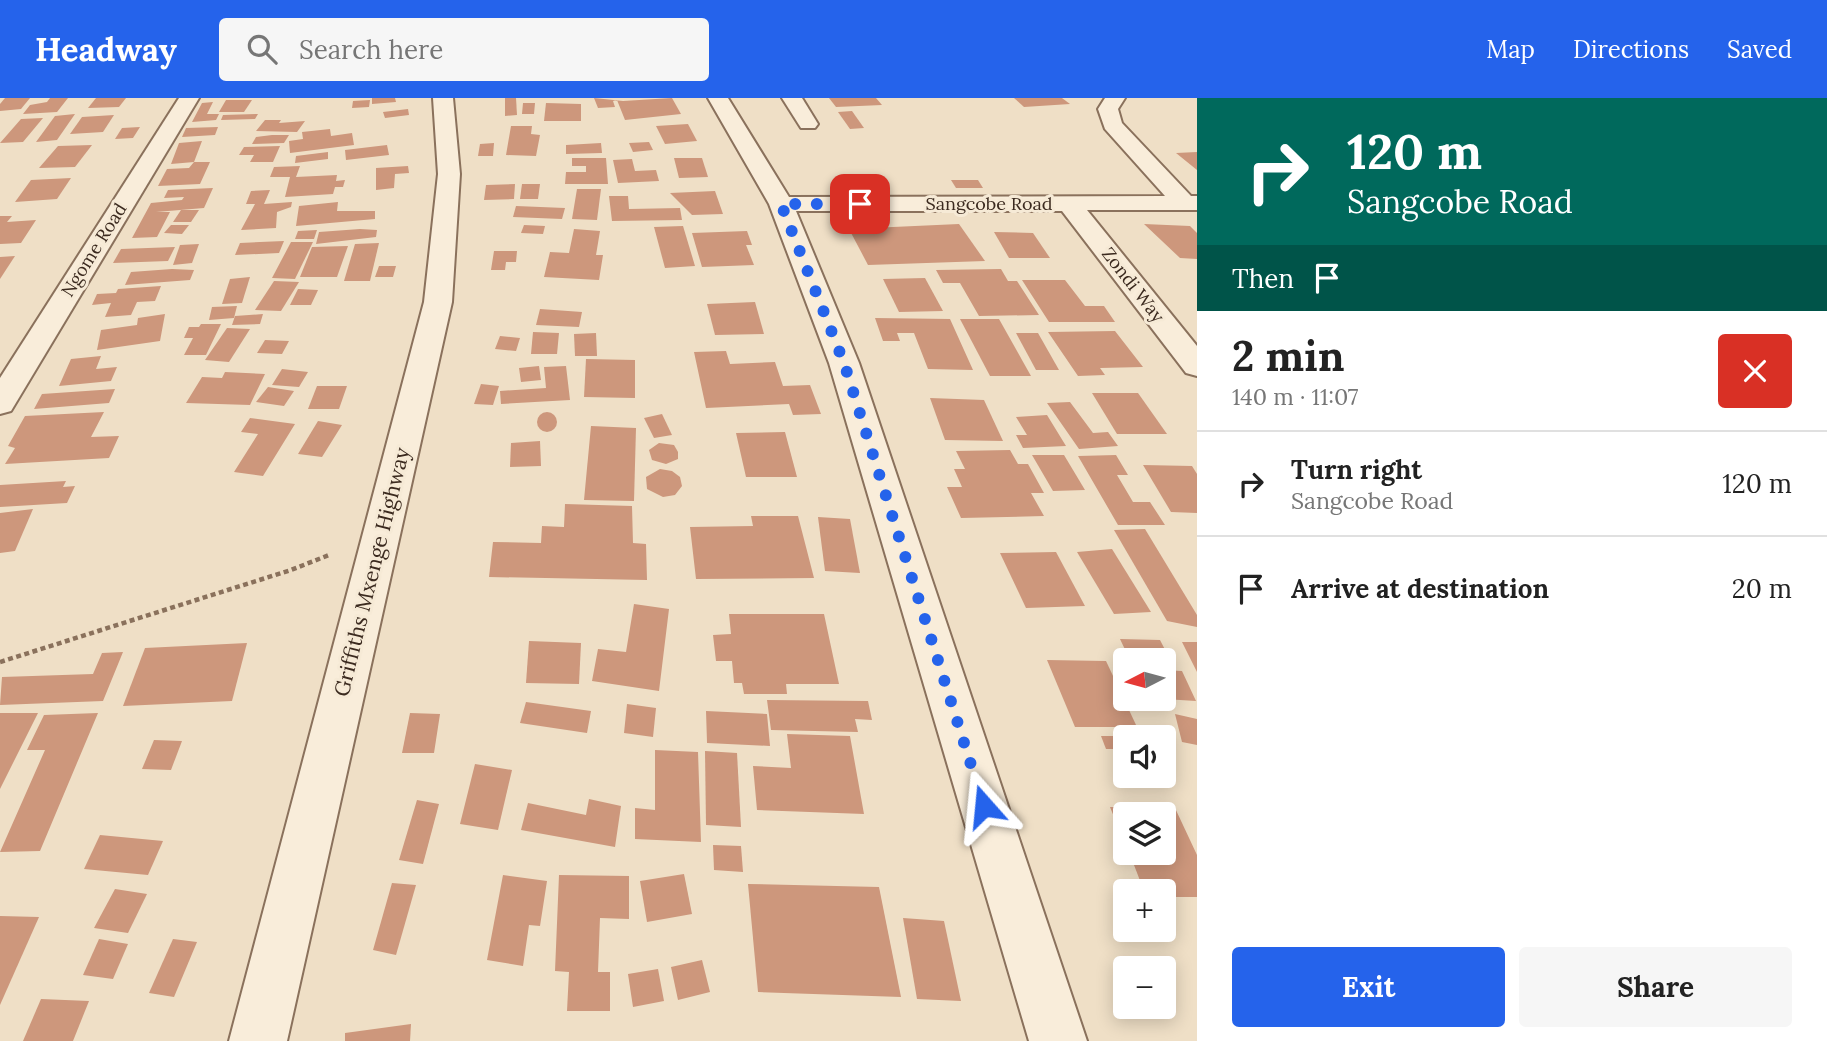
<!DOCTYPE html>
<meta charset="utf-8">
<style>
:root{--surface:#fff;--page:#f6f6f6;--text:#222;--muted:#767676;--line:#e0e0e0;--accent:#2563eb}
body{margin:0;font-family:Lora,serif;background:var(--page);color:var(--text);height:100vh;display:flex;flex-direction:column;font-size:26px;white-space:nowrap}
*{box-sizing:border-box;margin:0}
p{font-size:23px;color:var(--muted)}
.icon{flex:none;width:38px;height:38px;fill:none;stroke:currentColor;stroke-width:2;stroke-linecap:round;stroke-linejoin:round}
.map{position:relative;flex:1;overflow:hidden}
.details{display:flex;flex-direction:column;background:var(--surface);width:630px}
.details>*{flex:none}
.guide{background:#00695c;color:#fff;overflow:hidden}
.needle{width:46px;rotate:264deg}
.controls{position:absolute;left:1113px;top:550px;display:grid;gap:14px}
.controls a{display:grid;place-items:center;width:63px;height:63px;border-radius:7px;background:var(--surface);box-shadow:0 4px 18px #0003;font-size:35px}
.pin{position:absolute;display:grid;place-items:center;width:60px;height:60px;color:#fff;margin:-30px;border-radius:14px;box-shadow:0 4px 10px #0006}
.me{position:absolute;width:77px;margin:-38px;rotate:342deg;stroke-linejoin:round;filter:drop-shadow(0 0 5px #0008)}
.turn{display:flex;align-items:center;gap:24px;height:147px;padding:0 35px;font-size:32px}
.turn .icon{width:91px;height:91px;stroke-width:2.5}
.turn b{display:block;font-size:49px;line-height:60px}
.then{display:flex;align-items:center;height:66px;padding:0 35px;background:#0003;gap:14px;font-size:26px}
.round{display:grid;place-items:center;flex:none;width:74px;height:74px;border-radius:7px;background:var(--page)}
.overview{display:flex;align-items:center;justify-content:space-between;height:119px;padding:0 35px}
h1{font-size:42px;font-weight:700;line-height:52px}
.primary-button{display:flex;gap:14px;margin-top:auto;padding:14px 35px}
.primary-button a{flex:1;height:80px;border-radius:7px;background:var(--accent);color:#fff;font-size:28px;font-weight:700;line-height:80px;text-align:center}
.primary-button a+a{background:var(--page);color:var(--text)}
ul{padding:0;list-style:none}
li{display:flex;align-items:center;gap:21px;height:105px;padding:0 35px;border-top:2px solid var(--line)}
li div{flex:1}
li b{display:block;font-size:26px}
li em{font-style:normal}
header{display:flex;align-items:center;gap:42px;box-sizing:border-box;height:98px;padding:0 35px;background:var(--accent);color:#fff}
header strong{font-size:33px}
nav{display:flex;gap:38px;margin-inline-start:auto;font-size:24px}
.search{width:490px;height:63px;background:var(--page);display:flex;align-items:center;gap:18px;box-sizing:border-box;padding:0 24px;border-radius:7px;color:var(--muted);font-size:26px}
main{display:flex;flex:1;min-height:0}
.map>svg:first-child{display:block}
.building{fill:#cd977c}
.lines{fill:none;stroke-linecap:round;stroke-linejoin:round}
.minor-casing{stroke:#8a715c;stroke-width:4}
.path{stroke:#8a715c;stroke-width:4.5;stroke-dasharray:5 3.5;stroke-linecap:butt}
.minor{fill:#f9edda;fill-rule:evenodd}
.route{stroke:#2563eb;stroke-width:12;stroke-dasharray:0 21.6}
.labels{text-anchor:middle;stroke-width:6;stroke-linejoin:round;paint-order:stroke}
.far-street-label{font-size:18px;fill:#3b2a1f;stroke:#f6ead6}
.street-label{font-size:21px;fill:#3b2a1f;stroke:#f6ead6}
</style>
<header>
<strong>Headway</strong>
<div class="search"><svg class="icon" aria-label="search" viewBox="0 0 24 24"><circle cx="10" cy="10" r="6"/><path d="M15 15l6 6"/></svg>Search here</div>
<nav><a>Map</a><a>Directions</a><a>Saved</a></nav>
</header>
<main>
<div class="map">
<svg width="1197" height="943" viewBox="0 0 1197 943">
<rect width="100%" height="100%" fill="#efdfc6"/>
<g class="building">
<polygon points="5,0 30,0 21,11 0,13 0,6"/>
<polygon points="50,0 68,0 57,14 23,16 30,7 47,4"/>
<polygon points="96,0 126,0 119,9 88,10"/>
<polygon points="372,0 395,0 396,4 372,6"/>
<polygon points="505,0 516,0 517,17 505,18"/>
<polygon points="594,0 623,3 672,0 681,16 625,22 617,2 613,3 615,9 598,10"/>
<polygon points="829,0 876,0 882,7 836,9"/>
<polygon points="1014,0 1062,0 1070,6 1024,9"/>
<polygon points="226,2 252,2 244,14 219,14"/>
<polygon points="370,2 369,9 352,10 353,3"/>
<polygon points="213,4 207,16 219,16 216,22 192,24 202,5"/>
<polygon points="523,5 535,5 534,16 522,16"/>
<polygon points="546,5 581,6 581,23 544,23"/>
<polygon points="408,11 409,17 385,20 383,14"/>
<polygon points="852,13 864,30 850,31 838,14"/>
<polygon points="75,16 57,42 36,44 55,18"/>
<polygon points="258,16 255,21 221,22 223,17"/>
<polygon points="114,17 103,34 70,36 82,19"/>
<polygon points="43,20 23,44 0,45 21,21"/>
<polygon points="265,22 281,22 279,25 305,23 297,34 256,33"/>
<polygon points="688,26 697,43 665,46 656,28"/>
<polygon points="511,28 532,28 531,36 540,37 536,58 506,57"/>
<polygon points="140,29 133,40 115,41 122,30"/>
<polygon points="218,29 215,37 182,39 186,30"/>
<polygon points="330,31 331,38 352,35 354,47 290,55 289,43 303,41 302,34"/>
<polygon points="272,37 289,37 284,45 252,46 256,39"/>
<polygon points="202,43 194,64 210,64 200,86 158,88 167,71 189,70 194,64 171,66 179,45"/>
<polygon points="649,44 653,52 633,54 629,45"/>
<polygon points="494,45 493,58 478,58 480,46"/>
<polygon points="601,45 602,55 566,56 566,47"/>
<polygon points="92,47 75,69 39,70 58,48"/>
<polygon points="387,47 389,57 346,62 345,52"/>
<polygon points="280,48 273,64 250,64 254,57 239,57 244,49"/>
<polygon points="328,54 328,61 295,65 296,58"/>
<polygon points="1197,54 1197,72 1176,55"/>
<polygon points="572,60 606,60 608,86 565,86 566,74 586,74 586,68 572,68"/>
<polygon points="674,60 702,60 708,79 679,80"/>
<polygon points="632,61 635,73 656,72 659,83 618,85 613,62"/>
<polygon points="300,68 296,79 337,77 336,83 345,82 343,89 335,89 333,96 285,99 290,79 270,79 274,69"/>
<polygon points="408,68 409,75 395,76 394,90 376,92 376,70"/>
<polygon points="71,80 57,101 15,104 31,82"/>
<polygon points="951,82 978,82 983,90 956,90"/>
<polygon points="515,86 514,101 484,102 486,87"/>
<polygon points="522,86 540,86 538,101 520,101"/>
<polygon points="213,90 204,110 156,114 170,114 157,139 132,140 151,105 182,102 184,99 164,100 168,92"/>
<polygon points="577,91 601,91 597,122 572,121"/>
<polygon points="270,92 264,106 292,104 291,109 277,114 276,130 241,132 255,106 246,106 251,93"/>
<polygon points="715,93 723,116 692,117 670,95"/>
<polygon points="609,98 628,98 629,111 680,110 682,122 612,123"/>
<polygon points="338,104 337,113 375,113 375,121 296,128 299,108"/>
<polygon points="516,108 565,110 562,121 513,119"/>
<polygon points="181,112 199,112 191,124 173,124"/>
<polygon points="0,118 12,118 7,124 36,122 21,145 0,146"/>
<polygon points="959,126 985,163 868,167 849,131"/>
<polygon points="1144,126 1190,128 1197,135 1197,161 1180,160"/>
<polygon points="171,127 189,127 182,136 164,135"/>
<polygon points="524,127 545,128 543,136 521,135"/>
<polygon points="683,128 695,168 665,170 654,129"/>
<polygon points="360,131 377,132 376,139 316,146 319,134"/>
<polygon points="574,131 600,133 596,157 603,157 599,182 544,179 550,154 569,155"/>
<polygon points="317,132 314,141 295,141 298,133"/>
<polygon points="747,133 752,147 746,147 754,167 702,169 692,135"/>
<polygon points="994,134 1033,135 1050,160 1009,160"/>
<polygon points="284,143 279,155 235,157 240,145"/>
<polygon points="291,144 313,144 295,181 272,180"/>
<polygon points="379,145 370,183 344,183 355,146"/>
<polygon points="199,146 192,165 173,167 180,147"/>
<polygon points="348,148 337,179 300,179 312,149"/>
<polygon points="175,149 168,163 113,165 121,151"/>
<polygon points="494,153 517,153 516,164 506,164 505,172 491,172"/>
<polygon points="15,158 0,181 0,159"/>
<polygon points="379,168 396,168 393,179 375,179"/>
<polygon points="172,171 194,172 190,182 125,187 131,174"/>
<polygon points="1001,171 1008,183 1017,183 1039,217 979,218 960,185 943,185 936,172"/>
<polygon points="250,179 242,205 222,206 230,181"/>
<polygon points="925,180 943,213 899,214 883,181"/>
<polygon points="1022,182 1065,182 1085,208 1104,208 1115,224 1049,224"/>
<polygon points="274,183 299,184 281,213 255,212"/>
<polygon points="161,188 155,203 137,204 131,217 105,219 111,205 92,207 97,196 116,195 118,191"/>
<polygon points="298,191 318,192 311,207 290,207"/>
<polygon points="755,204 764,236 715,237 707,206"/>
<polygon points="237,208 234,220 209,222 212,209"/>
<polygon points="540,211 582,214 579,229 536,227"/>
<polygon points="165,216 160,243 97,252 101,232 137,227 138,220"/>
<polygon points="263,216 260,226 232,227 235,218"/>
<polygon points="875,220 950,221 973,272 928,271 914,235 897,235 900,243 883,243"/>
<polygon points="960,221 999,221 1031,278 990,278"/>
<polygon points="201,226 221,226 206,257 184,257 193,240 184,240 189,229 199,229"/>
<polygon points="227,230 250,231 229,264 205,262"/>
<polygon points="1115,233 1143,269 1100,270 1105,277 1078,278 1048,234"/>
<polygon points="533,234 559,235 557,256 531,256"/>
<polygon points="596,235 597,258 575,258 574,236"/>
<polygon points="1016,235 1038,235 1059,272 1036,272"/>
<polygon points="500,238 520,240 516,253 495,251"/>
<polygon points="265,242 289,243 282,256 257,255"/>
<polygon points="726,253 730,266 775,264 783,288 810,287 821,316 793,317 789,306 706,310 694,254"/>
<polygon points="101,258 96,271 117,269 111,283 59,288 71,261"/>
<polygon points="586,261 635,262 635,300 584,299"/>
<polygon points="539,268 541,282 521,284 519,270"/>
<polygon points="566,268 570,302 501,306 500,293 546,290 544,269"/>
<polygon points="282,271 308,274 299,289 272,287"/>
<polygon points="225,274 265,276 250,307 186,305 202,279 222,280"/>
<polygon points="481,286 499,288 493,307 474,306"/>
<polygon points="317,288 347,288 339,311 308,311"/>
<polygon points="268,289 294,293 284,308 256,304"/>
<polygon points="115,291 109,305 34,311 42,296"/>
<polygon points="1092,295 1138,295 1167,336 1117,336"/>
<polygon points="930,300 984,302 1003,343 945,342"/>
<polygon points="1070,304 1093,335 1108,334 1118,348 1079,351 1047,305"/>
<circle cx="547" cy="324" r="10"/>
<polygon points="104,314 91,339 119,338 109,360 5,366 15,350 8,348 25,318"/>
<polygon points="662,316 672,337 654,340 644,320"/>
<polygon points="1047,317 1066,348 1023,350 1016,337 1027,337 1016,319"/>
<polygon points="250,320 295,326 263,378 234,374 258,336 241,334"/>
<polygon points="318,323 342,327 322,359 298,356"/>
<polygon points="591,328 636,330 634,403 584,402"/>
<polygon points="785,334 797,379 746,379 736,335"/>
<polygon points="540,343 541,368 510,369 511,345"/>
<polygon points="659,345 674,347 678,354 678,361 666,366 652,362 649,352"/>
<polygon points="1010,352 1018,366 1028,366 1044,395 1031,395 1044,418 961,420 947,389 962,389 954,371 965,371 956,353"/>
<polygon points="1032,357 1064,357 1085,392 1053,393"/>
<polygon points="1116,357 1128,377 1117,377 1133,404 1150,404 1165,427 1118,427 1078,358"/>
<polygon points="1143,367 1192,368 1197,376 1197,415 1171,414"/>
<polygon points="660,371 672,373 680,379 682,388 675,397 663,399 647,391 646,379"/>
<polygon points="66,383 63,389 75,388 67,405 0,409 0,387"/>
<polygon points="565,406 632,408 633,445 646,446 647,482 489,479 493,444 541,445 542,428 564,429"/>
<polygon points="33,411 15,453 0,455 0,415"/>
<polygon points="751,418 798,418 814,480 696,481 690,429 753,428"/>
<polygon points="818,419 850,421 860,475 825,473"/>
<polygon points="1145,431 1197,517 1197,529 1167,523 1114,432"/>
<polygon points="1112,451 1151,514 1114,516 1077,454"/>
<polygon points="1056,454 1085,508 1026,510 1000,455"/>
<polygon points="634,506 669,511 659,593 592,583 598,551 626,554"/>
<polygon points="729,516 824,516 839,586 786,586 787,596 744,596 742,585 734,585 732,563 716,563 713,537 731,536"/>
<polygon points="1120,541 1160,542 1174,569 1164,569 1164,562 1130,562"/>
<polygon points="529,543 581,545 579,586 526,585"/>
<polygon points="1182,544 1197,544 1197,574"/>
<polygon points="247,545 232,603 123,608 145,550"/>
<polygon points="123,554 103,603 0,607 2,579 93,576 102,555"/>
<polygon points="1047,562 1106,563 1137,629 1075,629"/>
<polygon points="1164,572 1182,573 1196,603 1164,601"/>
<polygon points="767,602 868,603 872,622 855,621 858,634 771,632"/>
<polygon points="526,604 591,613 587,635 520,625"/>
<polygon points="627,606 656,610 653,639 624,635"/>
<polygon points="706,613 767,616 770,648 707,645"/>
<polygon points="0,615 38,615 0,691"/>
<polygon points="98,615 40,753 0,754 45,652 27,652 44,617"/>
<polygon points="410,615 440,616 434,655 402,655"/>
<polygon points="1175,616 1197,621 1197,647 1182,644"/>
<polygon points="787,636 850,638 864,716 757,712 753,668 791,670"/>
<polygon points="1101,638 1125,638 1125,651 1106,651"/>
<polygon points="154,642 182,643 171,672 142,671"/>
<polygon points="655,652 698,654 701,744 635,741 635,710 655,712"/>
<polygon points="705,653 737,655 741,729 706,727"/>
<polygon points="475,666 512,672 498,732 460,726"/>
<polygon points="589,701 621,708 615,749 521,732 528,705 586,717"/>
<polygon points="417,702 439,706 423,766 399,762"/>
<polygon points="1110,709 1175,710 1197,757 1197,799 1164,799 1164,793 1144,793 1129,754 1164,754 1164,716 1125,716 1125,746"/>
<polygon points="100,737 163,743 148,777 84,771"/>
<polygon points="713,747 741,748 743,774 714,772"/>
<polygon points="684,776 692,816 647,824 640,783"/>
<polygon points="503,777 547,783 540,828 529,827 523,868 487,862"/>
<polygon points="559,777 629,778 629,821 600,820 598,874 610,874 610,913 567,913 569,874 555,873"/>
<polygon points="392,785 416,787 396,857 373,852"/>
<polygon points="748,786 879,789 901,899 758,894"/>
<polygon points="115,791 147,796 128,835 94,830"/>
<polygon points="0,818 39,819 0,907"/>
<polygon points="903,820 944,823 961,903 917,901"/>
<polygon points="99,841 128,846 113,881 83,877"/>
<polygon points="173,841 197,844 174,899 149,895"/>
<polygon points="702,862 710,894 678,902 671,869"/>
<polygon points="658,871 664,903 633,909 628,876"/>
<polygon points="41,901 89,903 73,943 23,943"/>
<polygon points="411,926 410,943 345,943 345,935"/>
</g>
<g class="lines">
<defs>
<g id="minor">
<polygon points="179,0 199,0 11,313 0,316 0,280"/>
<polygon points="433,0 453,0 460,76 452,204 287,943 229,943 424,204 438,76"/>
<polygon points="708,0 728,0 789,99 1165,98 1105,31 1098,11 1105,0 1125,0 1118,11 1122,25 1191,98 1197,98 1197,112 1087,112 1197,248 1197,278 1186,275 1062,113 796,113 859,265 1087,943 1029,943 829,265 769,106"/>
<polygon points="782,0 802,0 818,26 815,30 801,30"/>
</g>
</defs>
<use href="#minor" class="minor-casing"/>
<polyline class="path" points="0,564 291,472 329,457"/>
<use href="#minor" class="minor"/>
</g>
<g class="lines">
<polyline class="route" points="860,106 781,106 844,265 984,708"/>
</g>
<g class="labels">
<g class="far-street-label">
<text x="989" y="112">Sangcobe Road</text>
<text transform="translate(94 152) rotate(-58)" y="6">Ngome Road</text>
<text transform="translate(1133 187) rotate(52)" y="6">Zondi Way</text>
</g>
<g class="street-label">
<text transform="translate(372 474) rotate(-76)" y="7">Griffiths Mxenge Highway</text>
</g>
</g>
</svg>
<div class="controls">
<a><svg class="needle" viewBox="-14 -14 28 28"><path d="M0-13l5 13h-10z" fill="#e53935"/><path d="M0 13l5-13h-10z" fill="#767676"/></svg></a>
<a><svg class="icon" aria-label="sound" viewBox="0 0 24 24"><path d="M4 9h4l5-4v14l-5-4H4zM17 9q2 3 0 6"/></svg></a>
<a><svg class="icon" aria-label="layers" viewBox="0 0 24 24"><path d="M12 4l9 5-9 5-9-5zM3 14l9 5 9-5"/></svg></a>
<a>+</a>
<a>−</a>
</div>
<div class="pin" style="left:860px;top:106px;background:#d93025"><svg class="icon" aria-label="arrive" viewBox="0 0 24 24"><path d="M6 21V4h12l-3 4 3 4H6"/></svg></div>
<svg class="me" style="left:984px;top:708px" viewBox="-20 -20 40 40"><path d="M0-17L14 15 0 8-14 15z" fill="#2563eb" stroke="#fff" stroke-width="4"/></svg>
</div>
<section class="details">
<div class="guide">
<div class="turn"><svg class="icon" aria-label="right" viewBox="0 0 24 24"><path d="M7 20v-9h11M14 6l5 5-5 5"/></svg><div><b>120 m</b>Sangcobe Road</div></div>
<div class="then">Then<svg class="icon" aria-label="arrive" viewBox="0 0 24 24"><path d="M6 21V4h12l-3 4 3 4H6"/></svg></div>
</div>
<div class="overview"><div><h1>2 min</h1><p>140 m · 11:07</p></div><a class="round" style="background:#d93025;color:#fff"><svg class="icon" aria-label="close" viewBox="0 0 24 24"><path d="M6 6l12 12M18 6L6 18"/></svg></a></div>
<ul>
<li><svg class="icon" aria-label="right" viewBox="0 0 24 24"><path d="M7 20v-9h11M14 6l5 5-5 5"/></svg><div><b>Turn right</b><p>Sangcobe Road</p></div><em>120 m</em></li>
<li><svg class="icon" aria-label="arrive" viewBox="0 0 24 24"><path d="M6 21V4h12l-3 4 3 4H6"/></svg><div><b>Arrive at destination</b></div><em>20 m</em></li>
</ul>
<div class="primary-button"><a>Exit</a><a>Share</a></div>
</section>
</main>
